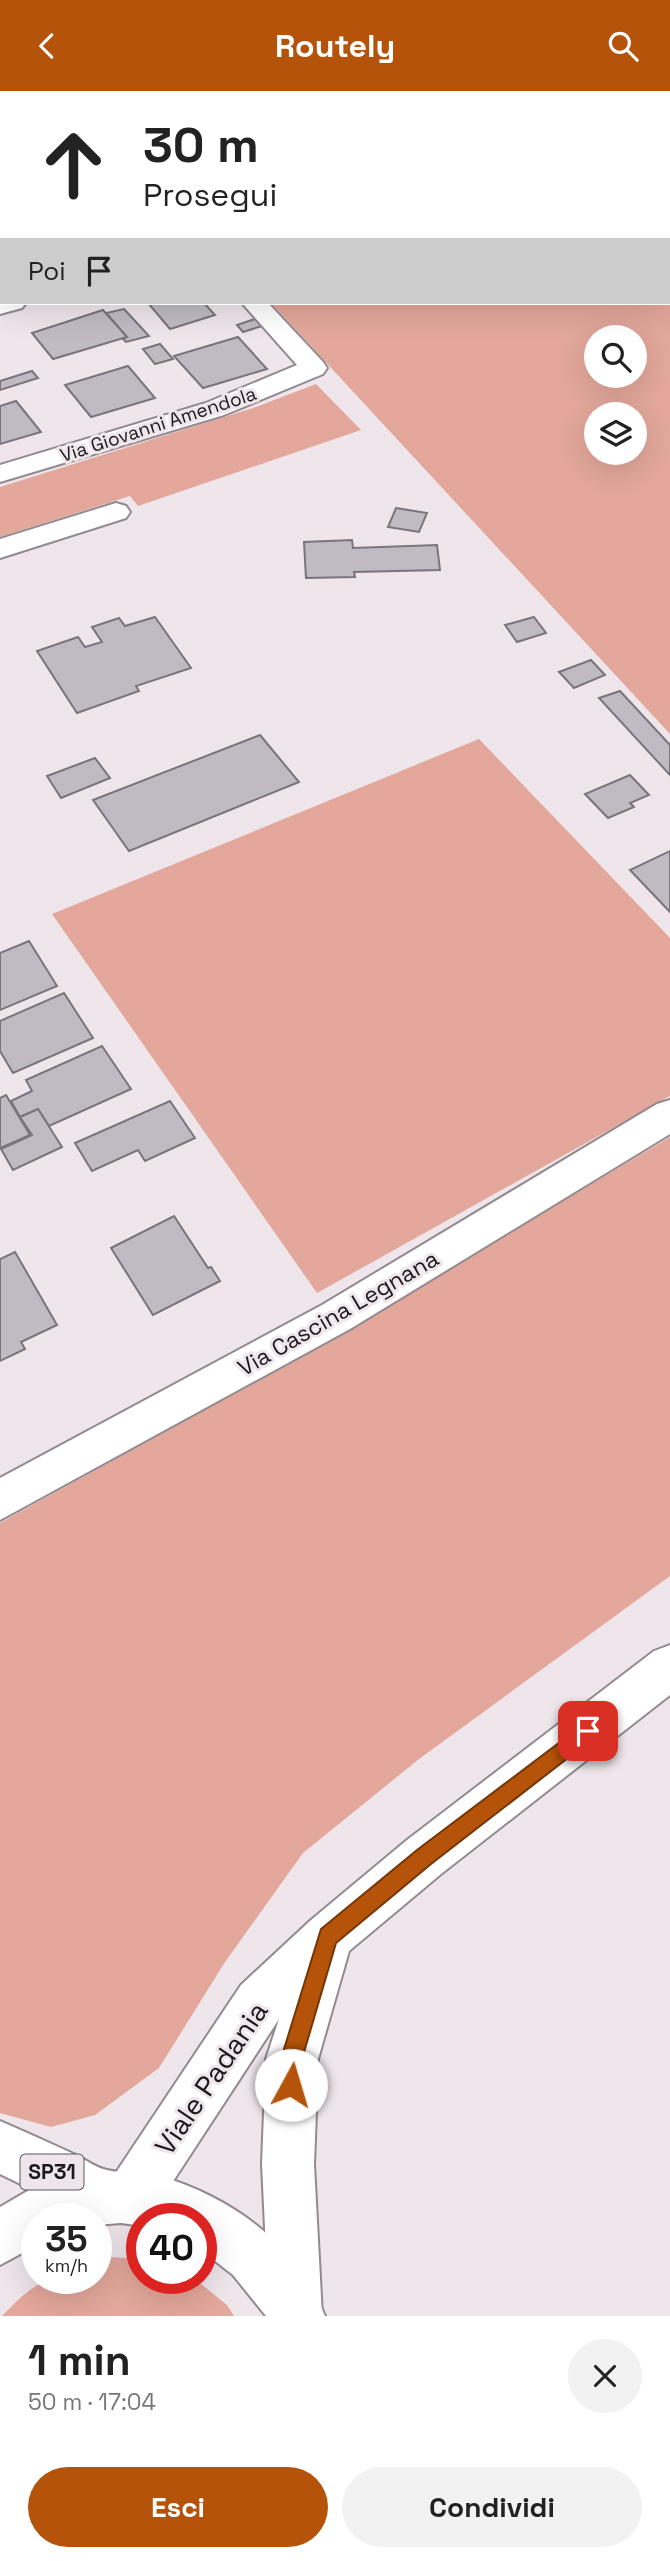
<!DOCTYPE html>
<html lang="it">
<meta charset="utf-8">
<style>
:root{--surface:#fff;--page:#f2f2f2;--text:#222;--muted:#767676;--accent:#b45309}
body{margin:0;font-family:"Space Grotesk",sans-serif;background:var(--page);color:var(--text);height:100vh;display:flex;flex-direction:column;font-size:26px;white-space:nowrap}
*{box-sizing:border-box;margin:0}
p{font-size:23px;color:var(--muted)}
.icon{flex:none;width:38px;height:38px;fill:none;stroke:currentColor;stroke-width:2;stroke-linecap:round;stroke-linejoin:round}
.map{position:relative;height:2225px;overflow:hidden}
.panel{display:flex;flex-direction:column;background:var(--surface);flex:1}
.panel>*{flex:none}
.guide{position:absolute;left:0px;top:0px;width:670px;height:214px;box-shadow:0 7px 28px #0002;background:#fff;color:var(--text);overflow:hidden}
.buttons{position:absolute;left:584px;top:234px;display:grid;gap:14px}
.buttons a{display:grid;place-items:center;width:63px;height:63px;border-radius:50%;background:var(--surface);box-shadow:0 7px 28px #0002;font-size:35px}
.speed{position:absolute;left:21px;top:2112px;display:flex;gap:14px;font-size:35px;font-weight:700;text-align:center}
.speed>*{display:grid;place-content:center;width:91px;height:91px;border-radius:50%;background:var(--surface);box-shadow:0 7px 28px #0002;line-height:1}
.speed small{font-size:18px;font-weight:400}
.speed .limit{border:10px solid #d22;background:#fff;color:#111}
.pin{position:absolute;display:grid;place-items:center;width:60px;height:60px;color:#fff;margin:-30px;border-radius:14px;box-shadow:0 4px 10px #0006}
.me{position:absolute;width:77px;margin:-38px;rotate:6deg;stroke-linejoin:round;filter:drop-shadow(0 0 5px #0008)}
.turn{display:flex;align-items:center;gap:24px;height:147px;padding:0 28px;font-size:32px}
.turn .icon{width:91px;height:91px;stroke-width:2.5}
.turn b{display:block;font-size:49px;line-height:60px}
.then{display:flex;align-items:center;height:66px;padding:0 28px;background:#0003;gap:14px;font-size:26px}
.round{display:grid;place-items:center;flex:none;width:74px;height:74px;border-radius:37px;background:var(--page)}
.overview{display:flex;align-items:center;justify-content:space-between;height:119px;padding:0 28px}
h1{font-size:42px;font-weight:800;line-height:52px}
.button{display:flex;gap:14px;margin-top:auto;padding:14px 28px}
.button a{flex:1;height:80px;border-radius:42px;background:var(--accent);color:#fff;font-size:28px;font-weight:800;line-height:80px;text-align:center}
.button a+a{background:var(--page);color:var(--text)}
header{display:flex;justify-content:space-between;align-items:center;height:91px;padding:0 28px;background:var(--accent);color:#fff;font-size:32px;font-weight:800}
.map>svg:first-child{display:block}
.green{fill:#e3a79b;fill-rule:evenodd}
.building{fill:#c0bbc3;stroke:#7a757c;stroke-width:2}
.lines{fill:none;stroke-linecap:round;stroke-linejoin:round}
.minor-casing{stroke:#938a8f;stroke-width:4}
.tertiary-casing{stroke:#938a8f;stroke-width:4}
.primary-casing{stroke:#938a8f;stroke-width:4}
.minor{fill:#fff;fill-rule:evenodd}
.tertiary{fill:#fff;fill-rule:evenodd}
.primary{fill:#fff;fill-rule:evenodd}
.route{fill:#b45309;stroke:#753606;stroke-width:2}
.labels{text-anchor:middle;stroke-width:6;stroke-linejoin:round;paint-order:stroke}
.far-street-label{font-size:19px;fill:#1c191b;stroke:#efe6ec}
.shield{fill:#efe6ec;stroke:#5b565a;stroke-width:2}
.shield-label{font-size:21px;font-weight:bold;fill:#1c191b}
.street-label{font-size:23px;fill:#1c191b;stroke:#efe6ec}
.near-street-label{font-size:28px;fill:#1c191b;stroke:#efe6ec}
</style>
<header><svg class="icon" aria-label="back" viewBox="0 0 24 24"><path d="M15 5l-7 7 7 7"/></svg>Routely<svg class="icon" aria-label="search" viewBox="0 0 24 24"><circle cx="10" cy="10" r="6"/><path d="M15 15l6 6"/></svg></header>
<div class="map">
<svg width="670" height="2225" viewBox="0 0 670 2225">
<rect width="100%" height="100%" fill="#efe6ec"/>
<g class="green">
<path d="M75,0H670V643L271,212H668V2ZM597,247H635V285H597ZM597,324H635V362H597Z"/>
<polygon points="316,293 361,339 138,415 130,405 0,446 0,396 256,316"/>
<polygon points="479,648 670,847 670,1005 317,1202 52,823"/>
<polygon points="670,1046 670,1485 419,1668 303,1762 225,1871 159,1977 95,2024 51,2036 0,2022 0,1432 337,1245"/>
<path d="M109,2166L142,2168V2188H195L227,2214L234,2225H2C41,2185 42,2188 96,2188V2169Z"/>
</g>
<g class="building">
<polygon points="148,212 204,212 215,224 170,238"/>
<polygon points="124,218 149,245 126,251 123,248 127,246 106,222"/>
<polygon points="103,219 127,246 53,268 32,242"/>
<polygon points="255,228 262,235 243,241 237,234"/>
<polygon points="238,246 267,278 203,297 174,265"/>
<polygon points="160,253 173,268 155,273 143,258"/>
<polygon points="128,275 155,307 91,326 65,294"/>
<polygon points="32,280 38,287 0,299 0,290"/>
<polygon points="16,310 41,341 0,353 0,315"/>
<polygon points="396,417 427,422 419,441 388,436"/>
<polygon points="352,449 353,457 437,454 440,479 354,481 355,486 306,487 304,451"/>
<polygon points="155,526 191,577 136,595 139,600 77,622 37,560 78,546 85,556 102,551 92,536 119,527 125,535"/>
<polygon points="534,526 546,542 517,551 505,534"/>
<polygon points="591,569 605,584 574,597 559,581"/>
<polygon points="620,600 670,654 670,684 599,607"/>
<polygon points="260,644 299,691 129,760 93,709"/>
<polygon points="95,667 110,687 61,707 47,685"/>
<polygon points="630,684 649,704 630,712 634,716 608,727 585,703"/>
<polygon points="670,760 670,821 630,779"/>
<polygon points="29,850 57,895 0,919 0,862"/>
<polygon points="64,902 93,947 13,982 0,960 0,930"/>
<polygon points="102,955 131,998 49,1035 38,1018 20,1026 11,1010 32,1000 26,989"/>
<polygon points="6,1004 30,1044 0,1057 0,1007"/>
<polygon points="170,1010 195,1047 145,1070 138,1059 92,1080 75,1052"/>
<polygon points="38,1018 62,1056 13,1079 1,1058 32,1044 20,1026"/>
<polygon points="174,1125 208,1177 211,1176 220,1190 153,1224 111,1157"/>
<polygon points="15,1161 57,1234 21,1251 25,1258 0,1270 0,1168"/>
</g>
<g class="lines">
<defs>
<g id="minor">
<polygon points="50,0 73,0 74,2 51,2"/>
<rect x="0" y="53" width="2" height="14"/>
<polygon points="0,207 2,212 26,212 22,217 0,223"/>
<polygon points="242,212 268,212 323,271 327,277 323,283 224,324 0,391 0,374 206,312 297,274"/>
<polygon points="116,412 126,415 130,421 126,427 0,467 0,448"/>
<polygon points="670,1009 670,1043 350,1238 0,1429 0,1387 322,1214 657,1013"/>
</g>
<polygon id="tertiary" points="670,1554 670,1604 441,1783 349,1860 318,1968 314,2073 322,2225 270,2225 269,2222 262,2073 266,1968 279,1928 151,2124 132,2132 113,2124 105,2105 113,2086 241,1894 311,1829 407,1749 654,1560"/>
<path id="primary" d="M0,2030C26,2041 52,2053 78,2065C87,2070 97,2077 107,2079C122,2083 143,2080 160,2085C233,2107 296,2153 325,2225H266L233,2184L201,2159V2128H142V2135L121,2132L96,2134V2128H37V2154L0,2174V2116L31,2098L0,2083Z"/>
</defs>
<use href="#minor" class="minor-casing"/>
<use href="#tertiary" class="tertiary-casing"/>
<use href="#primary" class="primary-casing"/>
<use href="#minor" class="minor"/>
<use href="#tertiary" class="tertiary"/>
<use href="#primary" class="primary"/>
</g>
<polygon class="route" points="588,1630 595,1633 598,1640 595,1646 431,1773 336,1852 302,1968 301,1994 298,2002 291,2005 283,2002 280,1994 281,1968 321,1838 417,1759"/>
<g class="labels">
<g class="far-street-label">
<text transform="translate(158 333) rotate(-18)" y="7">Via Giovanni Amendola</text>
</g>
<rect class="shield" x="20.5" y="2063.5" width="63" height="35" rx="5"/>
<g class="shield-label">
<text x="52" y="2088">SP31</text>
</g>
<g class="street-label">
<text transform="translate(338 1222) rotate(-30)" y="8">Via Cascina Legnana</text>
</g>
<g class="near-street-label">
<text transform="translate(211 1987) rotate(-56)" y="10">Viale Padania</text>
</g>
</g>
</svg>
<div class="buttons">
<a><svg class="icon" aria-label="search" viewBox="0 0 24 24"><circle cx="10" cy="10" r="6"/><path d="M15 15l6 6"/></svg></a>
<a><svg class="icon" aria-label="layers" viewBox="0 0 24 24"><path d="M12 4l9 5-9 5-9-5zM3 14l9 5 9-5"/></svg></a>
</div>
<div class="speed"><div>35<small>km/h</small></div><div class="limit">40</div></div>
<div class="pin" style="left:588px;top:1640px;background:#d93025"><svg class="icon" aria-label="arrive" viewBox="0 0 24 24"><path d="M6 21V4h12l-3 4 3 4H6"/></svg></div>
<svg class="me" style="left:291px;top:1994px" viewBox="-20 -20 40 40"><circle r="19" fill="#fff"/><path d="M0-13L10 11 0 6-10 11z" fill="#b45309"/></svg>
<div class="guide">
<div class="turn"><svg class="icon" aria-label="ahead" viewBox="0 0 24 24"><path d="M12 20V5M6 11l6-6 6 6"/></svg><div><b>30 m</b>Prosegui</div></div>
<div class="then">Poi<svg class="icon" aria-label="arrive" viewBox="0 0 24 24"><path d="M6 21V4h12l-3 4 3 4H6"/></svg></div>
</div>
</div>
<section class="panel">
<div class="overview"><div><h1>1 min</h1><p>50 m · 17:04</p></div><a class="round"><svg class="icon" aria-label="close" viewBox="0 0 24 24"><path d="M6 6l12 12M18 6L6 18"/></svg></a></div>
<div class="button"><a>Esci</a><a>Condividi</a></div>
</section>
